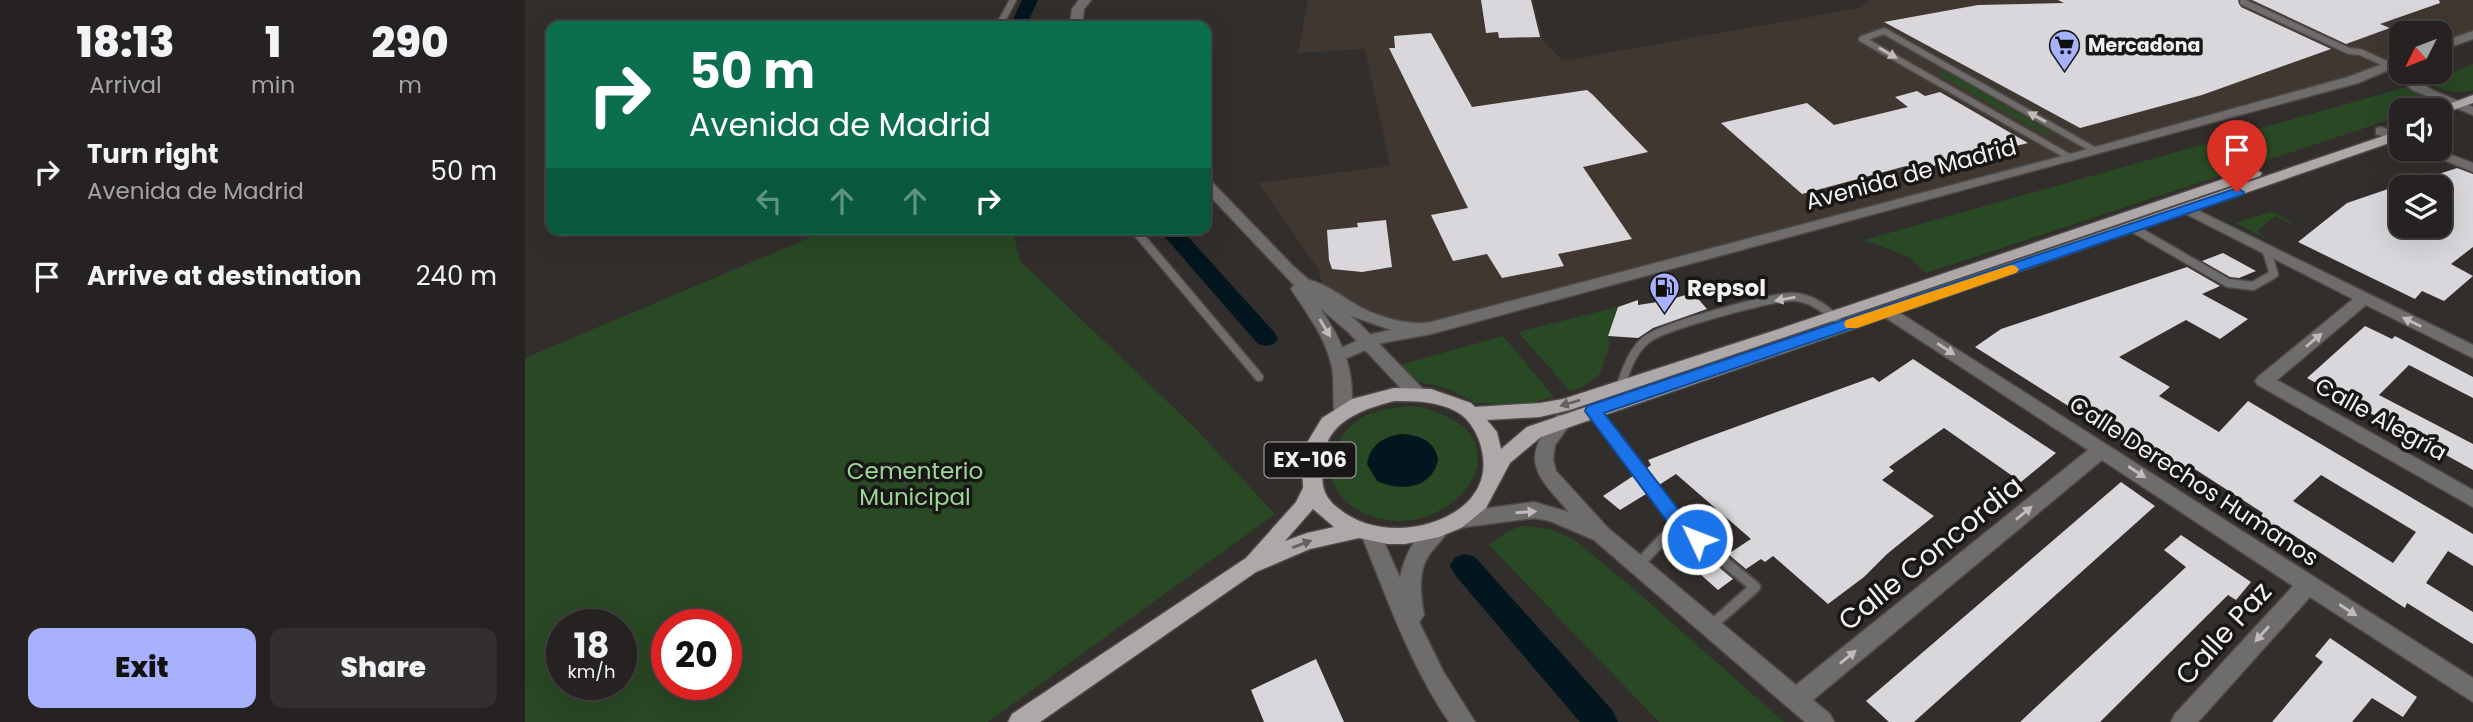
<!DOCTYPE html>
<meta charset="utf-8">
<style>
:root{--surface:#262221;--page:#322f2e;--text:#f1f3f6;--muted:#a4a4a5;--line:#423f3f;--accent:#a7b1fc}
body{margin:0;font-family:Poppins,sans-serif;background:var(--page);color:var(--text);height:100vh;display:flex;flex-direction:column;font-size:26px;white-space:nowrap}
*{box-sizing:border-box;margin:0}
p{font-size:23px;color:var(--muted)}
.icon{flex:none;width:38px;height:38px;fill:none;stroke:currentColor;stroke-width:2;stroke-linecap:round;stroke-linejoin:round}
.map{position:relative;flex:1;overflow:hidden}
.sheet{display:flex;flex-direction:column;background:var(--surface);width:525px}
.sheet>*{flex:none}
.top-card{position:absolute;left:21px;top:21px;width:665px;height:214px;border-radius:14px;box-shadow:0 7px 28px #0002,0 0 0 2px var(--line);background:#0b6e4f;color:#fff;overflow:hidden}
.needle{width:46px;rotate:228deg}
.fabs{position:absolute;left:1864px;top:21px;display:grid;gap:14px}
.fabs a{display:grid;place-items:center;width:63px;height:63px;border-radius:14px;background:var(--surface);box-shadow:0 7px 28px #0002,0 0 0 2px var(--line);font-size:35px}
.speed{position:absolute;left:21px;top:609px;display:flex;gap:14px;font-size:35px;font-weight:700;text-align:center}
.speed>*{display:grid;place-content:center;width:91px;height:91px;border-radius:50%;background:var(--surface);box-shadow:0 7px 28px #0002,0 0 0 2px var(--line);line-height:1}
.speed small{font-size:18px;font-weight:400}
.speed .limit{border:10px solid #d22;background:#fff;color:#111}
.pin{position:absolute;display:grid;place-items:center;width:60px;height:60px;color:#fff;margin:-72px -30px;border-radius:50% 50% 50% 0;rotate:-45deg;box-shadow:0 0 7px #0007}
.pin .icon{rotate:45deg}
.me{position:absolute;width:77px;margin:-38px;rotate:313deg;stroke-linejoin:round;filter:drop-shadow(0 0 5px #0008)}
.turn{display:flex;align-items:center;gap:24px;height:147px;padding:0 28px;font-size:32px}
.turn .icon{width:91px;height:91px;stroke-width:2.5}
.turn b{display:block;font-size:49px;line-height:60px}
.lanes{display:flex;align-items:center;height:66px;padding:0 28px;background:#0003;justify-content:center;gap:35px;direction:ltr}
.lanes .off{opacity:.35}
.eta{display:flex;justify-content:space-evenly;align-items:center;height:119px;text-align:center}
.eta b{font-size:42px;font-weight:800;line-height:49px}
.cta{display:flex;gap:14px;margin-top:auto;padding:14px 28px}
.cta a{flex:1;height:80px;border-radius:14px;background:var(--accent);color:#111;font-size:28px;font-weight:800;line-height:80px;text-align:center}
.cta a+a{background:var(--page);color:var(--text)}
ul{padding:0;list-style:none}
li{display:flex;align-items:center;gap:21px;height:105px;padding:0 28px}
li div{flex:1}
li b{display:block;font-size:26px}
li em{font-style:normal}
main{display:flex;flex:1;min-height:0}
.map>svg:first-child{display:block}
.built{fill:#403731}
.green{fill:#294824;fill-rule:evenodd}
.water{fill:#03151e}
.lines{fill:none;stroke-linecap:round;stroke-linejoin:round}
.canal{fill:#03151e;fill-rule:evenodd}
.building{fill:#d9d7db;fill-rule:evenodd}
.service-far2-casing{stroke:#4d4947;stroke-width:9}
.service-far1-casing{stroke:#4d4947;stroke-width:11}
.service-casing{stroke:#4d4947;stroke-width:14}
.minor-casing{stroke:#4d4947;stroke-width:3}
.tertiary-casing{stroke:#4d4947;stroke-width:3}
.primary-casing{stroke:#4d4947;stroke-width:3}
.service-far2{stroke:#6f6c6c;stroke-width:6}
.service-far1{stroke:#6f6c6c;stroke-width:8}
.service{stroke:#6f6c6c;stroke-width:10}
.minor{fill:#6f6c6c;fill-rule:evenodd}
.tertiary{fill:#6f6c6c;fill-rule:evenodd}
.primary{fill:#aea9a8;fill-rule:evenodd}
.oneway{fill:#bfbcbb}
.oneway2{fill:#63605f}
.route{fill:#1a73e8;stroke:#114b97;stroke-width:2}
.slow{fill:#f59e0b}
.labels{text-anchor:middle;stroke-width:7;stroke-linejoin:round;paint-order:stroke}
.far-poi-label{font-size:19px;font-weight:bold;fill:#f4f2f0;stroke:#181716;text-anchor:start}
.shield{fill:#181716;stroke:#b2b0af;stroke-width:2}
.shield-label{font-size:21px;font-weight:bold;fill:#f4f2f0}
.street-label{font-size:23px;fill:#f4f2f0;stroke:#181716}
.poi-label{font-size:23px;font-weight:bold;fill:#f4f2f0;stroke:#181716;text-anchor:start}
.park-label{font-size:23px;fill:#9dd795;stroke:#181716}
.near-street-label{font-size:28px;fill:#f4f2f0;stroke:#181716}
</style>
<main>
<section class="sheet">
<div class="eta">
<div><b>18:13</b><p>Arrival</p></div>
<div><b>1</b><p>min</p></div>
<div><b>290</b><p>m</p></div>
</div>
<ul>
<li><svg class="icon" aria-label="right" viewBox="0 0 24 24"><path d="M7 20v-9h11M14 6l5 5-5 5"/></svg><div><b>Turn right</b><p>Avenida de Madrid</p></div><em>50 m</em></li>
<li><svg class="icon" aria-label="arrive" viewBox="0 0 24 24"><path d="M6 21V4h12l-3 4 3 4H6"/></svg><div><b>Arrive at destination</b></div><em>240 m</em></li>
</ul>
<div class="cta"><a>Exit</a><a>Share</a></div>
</section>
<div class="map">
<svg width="1948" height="722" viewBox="0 0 1948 722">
<rect width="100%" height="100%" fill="#322e2c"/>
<polygon class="built" points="783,0 1008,0 1018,40 1038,61 1334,8 1344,0 1948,0 1948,35 1915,47 1914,33 1876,33 1876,61 1828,80 941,319 872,326 799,294 794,270 733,183 865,166 840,49 773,53"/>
<g class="green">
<path d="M1948,64V90C1931,95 1916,89 1900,83Z"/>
<polygon points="1420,71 1528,133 1521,135 1413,74"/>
<path d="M1882,87L1909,98L1910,102C1901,112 1889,110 1876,110V116L1401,273L1384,257L1339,240Z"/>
<polygon points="1746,212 1767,222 1766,224 1750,216 1732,231 1744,240 1710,223"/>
<path d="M305,229H487L496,262L669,427L750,514L463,722H0V358ZM37,625H96V684H37ZM142,625H201V684H142Z"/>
<polygon points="1093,307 1083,336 1085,343 1075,374 1058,387 1045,391 993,332"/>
<polygon points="978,336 1029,397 1000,404 951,403 924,389 888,380 875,365"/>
<path d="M889,406C1025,432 915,562 830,508C789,482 805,434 842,415C857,408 873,407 889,406Z"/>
<polygon points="998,526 1026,529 1048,539 1102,583 1259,722 1134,722 964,545 983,531"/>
</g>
<path class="water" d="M876,434C894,435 909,440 913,459C908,489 875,492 852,481L842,464C845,445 858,437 876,434Z"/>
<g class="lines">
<g class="canal">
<polygon points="497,0 513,0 501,26 485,26"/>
<polygon points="633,229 656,229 749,332 753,338 749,344 741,346 733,344"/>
<polygon points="940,554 950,557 1088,711 1093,722 1055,722 930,575 925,566 930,557"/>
</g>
</g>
<g class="building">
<polygon points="956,0 1006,0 1015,37 974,38 973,32 961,33"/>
<polygon points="1533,0 1713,0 1716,7 1806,49 1677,95 1555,128 1359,22 1453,5 1539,3"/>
<polygon points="1727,0 1914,0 1915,3 1855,24 1865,28 1821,44"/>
<polygon points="906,33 947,107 1062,90 1068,95 1123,152 1058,167 1107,239 1033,254 1039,266 977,278 962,254 928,261 906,215 943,208 864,48 870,48 869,36"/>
<polygon points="1392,91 1400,96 1415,92 1503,143 1387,171 1381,166 1277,194 1196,123 1282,103 1309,125 1383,107 1370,97"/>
<polygon points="1932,168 1948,174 1948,247 1926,264 1948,276 1919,301 1897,291 1890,299 1773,242 1822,203 1863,189 1876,191 1876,226 1914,226 1914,174"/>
<polygon points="861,220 867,267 837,272 807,269 804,260 802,230 833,227 832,223"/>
<polygon points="1698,253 1731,271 1714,278 1705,277 1677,261"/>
<path d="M1662,267L1695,286L1677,294L1723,319L1695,339L1661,320L1594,357L1645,387L1634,396L1694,432L1723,401L1948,534V566L1923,551L1901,583L1948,612V644L1882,603L1880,608L1762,531L1757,535L1733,520L1738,513L1665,466L1659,472L1625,451L1619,454L1450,347L1476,329ZM1796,475L1891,532L1868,563L1768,501Z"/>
<polygon points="1168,293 1182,309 1128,328 1113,338 1083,336 1093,307 1113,300 1113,305 1139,301"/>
<polygon points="1840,326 1867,339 1870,336 1948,377 1948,398 1884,365 1854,395 1948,444 1948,470 1782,378"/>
<polygon points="1388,359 1531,453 1496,482 1419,428 1364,467 1369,471 1357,480 1409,516 1362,554 1339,577 1303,604 1248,556 1240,562 1236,559 1221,569 1203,554 1226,539 1151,474 1134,485 1122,468 1126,465 1123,460 1172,441 1348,377 1354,382"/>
<polygon points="1108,476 1121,494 1095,510 1078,496"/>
<polygon points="1596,482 1630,506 1389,722 1364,722 1341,701"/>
<polygon points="1656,535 1726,582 1711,600 1703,595 1575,722 1495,722 1661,567 1639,550"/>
<polygon points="1190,564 1208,579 1193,590 1175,574"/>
<polygon points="1805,638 1892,697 1878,717 1847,698 1827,722 1747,722 1798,662 1790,656"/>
<polygon points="791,659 819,722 739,722 726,690"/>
</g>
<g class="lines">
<defs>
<g id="service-far2">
<polyline points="1718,2 1824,51 1835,52 1864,65"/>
<polyline points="474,26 488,0"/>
<polyline points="1546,158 1337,39 1359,31 1571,151"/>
</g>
<g id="service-far1">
<polyline points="1608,228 1703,283 1728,286 1749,274 1741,249"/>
<polyline points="609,229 734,377"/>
<path d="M1095,387C1101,371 1107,351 1121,340C1137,326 1241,299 1265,297C1283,296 1300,308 1312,320"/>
<polyline points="1068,410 1077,422"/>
</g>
<g id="service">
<polyline points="1076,420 1153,523 1113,565"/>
<polyline points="1153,523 1230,587 1186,626"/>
</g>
<g id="minor">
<polygon points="1948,31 1948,39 1914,51 1914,43"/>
<path d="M1876,57V72H1881L1907,90L1948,107V115L1887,90L1866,69L1833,83L906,334L857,343L815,361L806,355L809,351L847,334L866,330L826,316L776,284L778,280C793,277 823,301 837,308C857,318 885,326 906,322L1541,155L1823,77Z"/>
<polygon points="1856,127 1876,134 1876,143 1851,134 1851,128"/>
<polygon points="1892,149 1911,149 1948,163 1948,172"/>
<polygon points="1662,205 1948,345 1948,358 1841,305 1752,380 1948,490 1948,507 1733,385 1730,381 1733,377 1828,299 1657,212 1655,209 1657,206"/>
<path d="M1364,306L1948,678V702L1785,597L1673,722H1646L1650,714L1768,586L1577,460L1288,700L1305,714L1309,722H1280L1069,540L1025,521L1009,518L933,528L926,526L923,520L926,514L933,512L1009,502L1044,512C1010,474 994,459 1032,415H1046L1048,420L1030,445L1028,459L1031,471L1083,528L1271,685L1563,450L1358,316L1356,312Z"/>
<path d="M914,521L921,523L924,529C919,539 910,546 904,555C892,573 896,596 899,615L894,622L918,671L950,722H924C885,665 862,598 836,534L839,528L846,526L853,528L875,578C879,557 892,528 914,521Z"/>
</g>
<g id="tertiary">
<polygon points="554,0 566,0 559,9 557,26 545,26 547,9"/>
<path d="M681,180L686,181L769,267L835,324L897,388L900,393L897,398H885L823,332L795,308C818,341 831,372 826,413L823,418H811C806,409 811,378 806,363C799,335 781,312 766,289L769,285L681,192Z"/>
</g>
<g id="primary">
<polygon points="1948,95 1948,103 1914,115 1914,110 1908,110"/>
<path d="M1876,130V139L1016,437L985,463L961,508L936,528L914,537L880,544H863L834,538L785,549L731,572L515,722H483L487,714L721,558L771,502L778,488L777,451L797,418L827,399L869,388L906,389L946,403L950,407L1015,403L1038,399L1251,330L1725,170L1730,169L1737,173L1735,176L1045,410L1015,417L962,420L972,432L976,449L1002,427ZM869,401C891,401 912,401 932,412C946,420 954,436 957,451C968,501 916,528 872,528C850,528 830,522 813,508C799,497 797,487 797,471C796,425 830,411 869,401ZM788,509L809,527L782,533L760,541Z"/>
</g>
</defs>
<use href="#service-far2" class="service-far2-casing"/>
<use href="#service-far1" class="service-far1-casing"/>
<use href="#service" class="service-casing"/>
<use href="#minor" class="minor-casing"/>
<use href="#tertiary" class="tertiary-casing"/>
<use href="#primary" class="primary-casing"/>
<use href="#service-far2" class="service-far2"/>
<use href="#service-far1" class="service-far1"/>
<use href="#service" class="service"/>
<use href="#minor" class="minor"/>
<use href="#tertiary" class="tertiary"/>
<use href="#primary" class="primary"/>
</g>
<defs><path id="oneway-solid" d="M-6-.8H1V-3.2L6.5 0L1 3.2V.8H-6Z" transform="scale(1.75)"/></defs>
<g class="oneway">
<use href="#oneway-solid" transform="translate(1363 53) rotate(30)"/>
<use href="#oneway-solid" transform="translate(1512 117) rotate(-151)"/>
<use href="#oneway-solid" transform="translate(1260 299) rotate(170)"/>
<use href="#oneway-solid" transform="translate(1887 322) rotate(-154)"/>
<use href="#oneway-solid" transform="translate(800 328) rotate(59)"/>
<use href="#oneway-solid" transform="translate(1789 340) rotate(-40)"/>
<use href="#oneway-solid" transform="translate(1421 349) rotate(33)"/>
<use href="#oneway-solid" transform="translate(1612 472) rotate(33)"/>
<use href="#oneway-solid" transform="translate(1001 512) rotate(-4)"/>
<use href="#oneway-solid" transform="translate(1499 513) rotate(-39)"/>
<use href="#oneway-solid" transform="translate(1823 610) rotate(33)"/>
<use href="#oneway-solid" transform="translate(1737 634) rotate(132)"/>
<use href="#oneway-solid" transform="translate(1323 657) rotate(-39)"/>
</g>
<g class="oneway2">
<use href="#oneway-solid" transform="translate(1045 403) rotate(164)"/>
<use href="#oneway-solid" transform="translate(777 544) rotate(-21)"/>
</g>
<polygon class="route" points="1712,188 1719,192 1717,195 1079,413 1160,518 1182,539 1179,544 1172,547 1166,544 1147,528 1060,411 1062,406"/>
<polygon class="slow" points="1486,265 1491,266 1494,270 1491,273 1332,328 1321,328 1319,324 1321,320"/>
<defs>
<symbol id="supermarket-pin" viewBox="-11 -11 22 30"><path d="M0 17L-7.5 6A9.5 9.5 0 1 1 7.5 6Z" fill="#a7b1fc" stroke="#181716"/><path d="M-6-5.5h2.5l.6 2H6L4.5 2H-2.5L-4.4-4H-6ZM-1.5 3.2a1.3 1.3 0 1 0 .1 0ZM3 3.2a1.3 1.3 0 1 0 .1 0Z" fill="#111"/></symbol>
<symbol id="fuel-pin" viewBox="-11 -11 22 30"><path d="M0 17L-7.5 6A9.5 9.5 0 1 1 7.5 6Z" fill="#a7b1fc" stroke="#181716"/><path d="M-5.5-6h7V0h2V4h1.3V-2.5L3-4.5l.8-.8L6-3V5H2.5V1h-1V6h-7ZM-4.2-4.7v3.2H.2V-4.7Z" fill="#111"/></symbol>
</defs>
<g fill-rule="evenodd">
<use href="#supermarket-pin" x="1522" y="28" width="35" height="47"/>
<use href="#fuel-pin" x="1122" y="270" width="35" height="47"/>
</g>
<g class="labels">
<g class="far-poi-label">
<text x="1563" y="52">Mercadona</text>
</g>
<rect class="shield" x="739.5" y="442.5" width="91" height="35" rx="5"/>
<g class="shield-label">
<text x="785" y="467">EX-106</text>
</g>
<g class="street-label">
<text transform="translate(1386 174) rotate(-15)" y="8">Avenida de Madrid</text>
<text transform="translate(1856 419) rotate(29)" y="8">Calle Alegría</text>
<text transform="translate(1669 481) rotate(33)" y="8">Calle Derechos Humanos</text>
</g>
<g class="poi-label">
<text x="1162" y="296">Repsol</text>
</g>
<g class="park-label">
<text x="390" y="479">Cementerio<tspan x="390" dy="26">Municipal</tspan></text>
</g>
<g class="near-street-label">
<text transform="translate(1405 553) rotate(-39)" y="10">Calle Concordia</text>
<text transform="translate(1698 633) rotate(-48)" y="10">Calle Paz</text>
</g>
</g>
</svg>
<div class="fabs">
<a><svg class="needle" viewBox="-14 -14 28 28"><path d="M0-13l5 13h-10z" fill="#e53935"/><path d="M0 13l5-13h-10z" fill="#a4a4a5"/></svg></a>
<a><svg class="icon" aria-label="sound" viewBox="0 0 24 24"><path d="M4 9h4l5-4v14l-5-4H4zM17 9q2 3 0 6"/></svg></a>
<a><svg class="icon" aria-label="layers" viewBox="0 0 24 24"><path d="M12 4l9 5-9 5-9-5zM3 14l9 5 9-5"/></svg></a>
</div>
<div class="speed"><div>18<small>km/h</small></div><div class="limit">20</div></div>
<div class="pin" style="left:1712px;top:192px;background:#d93025"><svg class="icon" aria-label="arrive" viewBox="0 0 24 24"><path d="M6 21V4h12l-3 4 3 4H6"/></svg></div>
<svg class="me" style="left:1172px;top:539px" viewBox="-20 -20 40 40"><circle r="17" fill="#1a73e8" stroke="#fff" stroke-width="3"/><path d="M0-11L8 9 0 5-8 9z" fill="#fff"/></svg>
<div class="top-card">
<div class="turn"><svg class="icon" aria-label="right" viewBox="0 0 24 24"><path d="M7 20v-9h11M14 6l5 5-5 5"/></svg><div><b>50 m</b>Avenida de Madrid</div></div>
<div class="lanes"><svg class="icon off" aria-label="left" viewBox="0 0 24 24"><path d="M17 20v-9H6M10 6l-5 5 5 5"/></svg><svg class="icon off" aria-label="ahead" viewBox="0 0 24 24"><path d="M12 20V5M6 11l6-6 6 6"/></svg><svg class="icon off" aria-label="ahead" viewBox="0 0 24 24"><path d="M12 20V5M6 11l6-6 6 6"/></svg><svg class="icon" aria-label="right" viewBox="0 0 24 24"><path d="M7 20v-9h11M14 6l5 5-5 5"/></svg></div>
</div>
</div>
</main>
